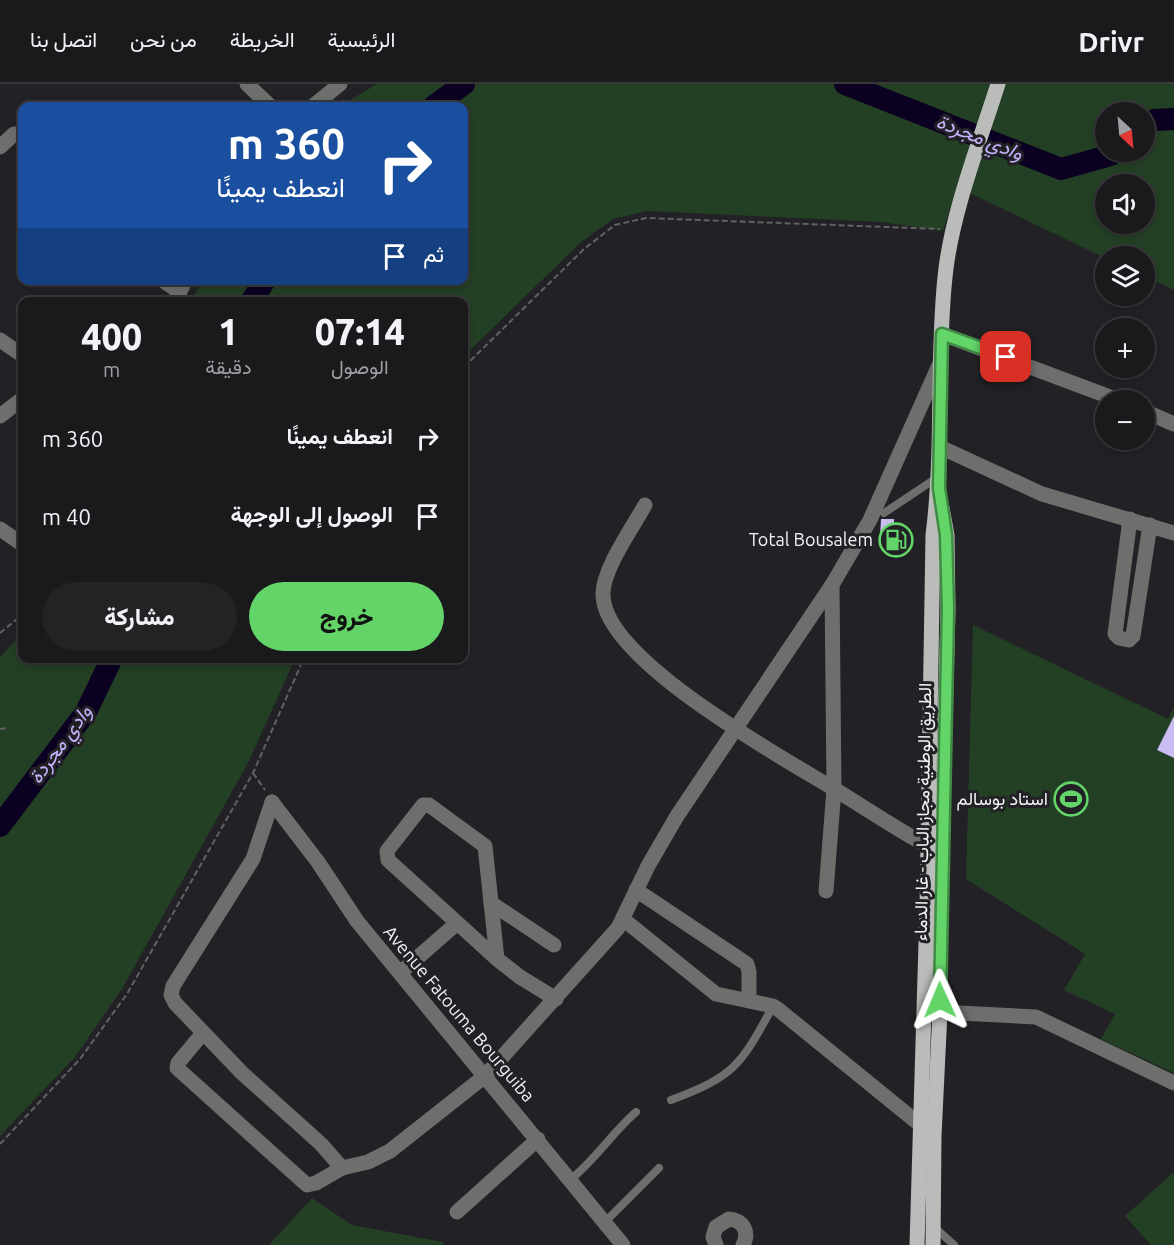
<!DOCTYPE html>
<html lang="ar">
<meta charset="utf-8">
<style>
:root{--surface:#1a191c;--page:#232225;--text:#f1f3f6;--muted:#9fa0a3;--line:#38383b;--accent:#63d468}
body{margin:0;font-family:Ubuntu,Vazirmatn,sans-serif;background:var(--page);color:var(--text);direction:rtl;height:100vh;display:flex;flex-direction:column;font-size:22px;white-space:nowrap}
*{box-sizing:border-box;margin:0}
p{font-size:20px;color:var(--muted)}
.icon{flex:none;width:33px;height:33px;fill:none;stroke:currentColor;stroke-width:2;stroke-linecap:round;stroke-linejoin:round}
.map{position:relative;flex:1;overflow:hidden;direction:ltr}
.drawer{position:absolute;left:18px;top:213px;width:450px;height:366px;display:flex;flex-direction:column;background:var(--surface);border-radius:12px;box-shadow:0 3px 9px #0003,0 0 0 2px var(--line);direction:rtl}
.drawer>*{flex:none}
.banner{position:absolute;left:18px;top:18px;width:450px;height:183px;border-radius:12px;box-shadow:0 3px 9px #0003,0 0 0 2px var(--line);direction:rtl;background:#1a4fa0;color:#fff;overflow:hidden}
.needle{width:39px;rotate:154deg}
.controls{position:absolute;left:1095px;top:18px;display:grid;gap:12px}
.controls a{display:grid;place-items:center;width:60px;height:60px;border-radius:50%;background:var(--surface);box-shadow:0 3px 9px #0003,0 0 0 2px var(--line);font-size:30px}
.pin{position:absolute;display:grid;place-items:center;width:51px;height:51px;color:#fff;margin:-26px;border-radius:12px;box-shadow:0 3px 9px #0006}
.me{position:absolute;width:66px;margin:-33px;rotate:359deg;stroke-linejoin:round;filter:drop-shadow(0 0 4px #0008)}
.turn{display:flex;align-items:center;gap:21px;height:126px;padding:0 24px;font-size:27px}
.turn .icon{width:78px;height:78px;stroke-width:2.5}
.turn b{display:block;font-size:42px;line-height:51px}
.then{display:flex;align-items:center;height:57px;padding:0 24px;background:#0003;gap:12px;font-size:22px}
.eta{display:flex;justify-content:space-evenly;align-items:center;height:102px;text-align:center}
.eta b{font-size:36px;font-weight:800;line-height:42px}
.cta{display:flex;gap:12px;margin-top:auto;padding:12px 24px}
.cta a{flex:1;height:69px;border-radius:36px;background:var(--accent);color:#111;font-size:24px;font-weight:800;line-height:69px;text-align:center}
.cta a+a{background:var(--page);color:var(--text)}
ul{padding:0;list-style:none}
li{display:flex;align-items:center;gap:18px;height:78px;padding:0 24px}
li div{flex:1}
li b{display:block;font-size:22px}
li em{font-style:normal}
header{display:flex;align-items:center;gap:36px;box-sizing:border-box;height:84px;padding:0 30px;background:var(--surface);border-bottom:2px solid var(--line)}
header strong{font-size:28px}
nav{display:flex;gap:33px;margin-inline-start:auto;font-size:21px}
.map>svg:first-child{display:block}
.green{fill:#233f24;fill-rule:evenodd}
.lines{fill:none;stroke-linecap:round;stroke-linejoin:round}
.river{stroke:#0c0022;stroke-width:22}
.building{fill:#c9bcf1}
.path{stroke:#626164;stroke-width:2;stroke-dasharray:6 3;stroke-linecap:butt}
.service{stroke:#6d6f6d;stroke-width:8}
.minor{stroke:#6d6f6d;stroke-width:15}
.primary{stroke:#b9bcb9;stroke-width:15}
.route-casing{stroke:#408a44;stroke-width:15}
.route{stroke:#63d468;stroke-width:10}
.labels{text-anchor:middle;stroke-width:6;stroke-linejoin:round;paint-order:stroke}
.poi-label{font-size:18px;fill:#f2f2f4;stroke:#222125;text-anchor:end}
.street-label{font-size:18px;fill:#f2f2f4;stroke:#222125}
.water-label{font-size:20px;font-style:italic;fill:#c5b2fc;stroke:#222125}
</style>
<header>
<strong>Drivr</strong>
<nav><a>الرئيسية</a><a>الخريطة</a><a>من نحن</a><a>اتصل بنا</a></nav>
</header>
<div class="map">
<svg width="1174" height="1161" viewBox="0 0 1174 1161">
<rect width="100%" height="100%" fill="#222125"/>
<g class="green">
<path d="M377,0H1174V206L1145,192L1144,172L1105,174L957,103L943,147L881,138L647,127L613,135L579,160L464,272V218H189L204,197L464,196V22H340ZM1106,28H1144V68H1106ZM1106,100H1144V140H1106Z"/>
<polygon points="973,541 1168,635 1174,623 1174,989 1101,955 1115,930 1064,906 1085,870 966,795"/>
<polygon points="22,549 22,574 295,575 248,679 122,905 75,973 0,1052 0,573"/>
<polygon points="1174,1088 1174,1161 1151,1161 1125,1132"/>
<polygon points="312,1114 352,1141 443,1158 444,1161 269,1161"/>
</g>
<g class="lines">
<g class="river">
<polyline points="845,0 1061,85 1111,71 1115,68"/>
<polyline points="434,22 464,0"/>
<polyline points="1144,44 1154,36 1174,35"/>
<polyline points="251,218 265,196"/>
<polyline points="0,742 86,628 112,574"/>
</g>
</g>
<g class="building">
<polygon points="881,435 894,435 894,449 904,448 905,466 892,466 892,452 880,452"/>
<polygon points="1174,632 1174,674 1157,666"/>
</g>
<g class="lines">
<g class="path">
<polyline points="464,283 584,165 615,141 646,134 940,145"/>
<polyline points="0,549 22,531"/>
<polyline points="0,645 7,644"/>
<polyline points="253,689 265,706"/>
<polyline points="0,1060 80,975 127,910 253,689 304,574"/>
</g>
<g class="service">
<polyline points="884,429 938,393"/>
<path d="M671,1016C735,992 741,981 773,922"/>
<path d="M570,1096C595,1076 612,1049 636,1028"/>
<polyline points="604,1139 659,1084"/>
<polyline points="933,1142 954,1161"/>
</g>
<g class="minor">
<polyline points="247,0 270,22"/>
<polyline points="313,22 340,0"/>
<polyline points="0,63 14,50 22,50"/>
<polyline points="162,196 180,208"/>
<polyline points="174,218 186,196"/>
<polyline points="942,250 1118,316"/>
<polyline points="0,256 22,271"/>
<polyline points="1144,327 1174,340"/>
<polyline points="0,332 22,315"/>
<polyline points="940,363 1042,410 1174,449"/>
<path d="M645,421C633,443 602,486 603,511C604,576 782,673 834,705C869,726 903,750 939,768"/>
<polyline points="1130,435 1115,550 1119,554 1129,556 1133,552 1150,441"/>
<polyline points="0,445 22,460"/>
<polyline points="272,718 318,778 357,837 623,1161"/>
<polyline points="272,718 253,775 173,902 171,911 175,919 242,989 321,1060 342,1084"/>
<polyline points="636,806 747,880 749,888 749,916"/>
<polyline points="826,807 834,705 832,501"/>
<polyline points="491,819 554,861"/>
<polyline points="623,835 716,910 773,922 779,926 929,1048"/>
<polyline points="497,875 485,762 429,721 423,721 387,767 388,776 497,875 520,893 556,915"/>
<polyline points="400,889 456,840"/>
<polyline points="940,928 1036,933 1174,999"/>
<polyline points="203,949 178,979 177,984 307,1101 316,1099 342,1084 368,1078 390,1067 485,992 618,844 648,782 677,732 832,501 870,436 940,279"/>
<polyline points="457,1128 538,1055"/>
<path d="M716,1161L713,1153L716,1143L729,1135C743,1136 750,1148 743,1161"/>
</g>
<g class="primary">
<path d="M917,1161L927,825L933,451C944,365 936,279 945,193C951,131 979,60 998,0"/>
<polyline points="933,1161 934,1052 940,928 939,882 948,525 947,451 942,424"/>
</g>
</g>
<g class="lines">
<defs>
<polyline id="route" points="940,916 948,525 946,451 939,404 942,250 1006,273"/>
</defs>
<use href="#route" class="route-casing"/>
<use href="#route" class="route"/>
</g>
<defs>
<symbol id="fuel-ring" viewBox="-11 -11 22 22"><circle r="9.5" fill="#222125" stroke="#63d468" stroke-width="1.5"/><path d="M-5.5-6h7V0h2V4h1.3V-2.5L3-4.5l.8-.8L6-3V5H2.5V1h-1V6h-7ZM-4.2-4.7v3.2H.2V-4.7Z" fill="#63d468"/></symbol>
<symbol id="stadium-ring" viewBox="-11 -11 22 22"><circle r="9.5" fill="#222125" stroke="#63d468" stroke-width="1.5"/><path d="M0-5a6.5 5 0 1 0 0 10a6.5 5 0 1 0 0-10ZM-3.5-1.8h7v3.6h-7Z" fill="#63d468"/></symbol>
</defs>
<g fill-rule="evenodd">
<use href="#fuel-ring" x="877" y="437" width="38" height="38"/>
<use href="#stadium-ring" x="1052" y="696" width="38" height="38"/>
</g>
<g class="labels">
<g class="poi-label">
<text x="873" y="462">Total Bousalem</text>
<text x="1048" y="721">استاد بوسالم</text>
</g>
<g class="street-label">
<text transform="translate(923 728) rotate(-89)" y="6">الطريق الوطنية مجاز الباب - غار الدماء</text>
<text transform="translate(459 930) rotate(50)" y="6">Avenue Fatouma Bourguiba</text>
</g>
<g class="water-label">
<text transform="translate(980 53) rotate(22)" y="7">وادي مجردة</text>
<text transform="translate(60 660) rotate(-54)" y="7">وادي مجردة</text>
</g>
</g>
</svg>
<div class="controls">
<a><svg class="needle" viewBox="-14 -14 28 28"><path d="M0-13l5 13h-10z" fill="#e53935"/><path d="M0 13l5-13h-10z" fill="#9fa0a3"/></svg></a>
<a><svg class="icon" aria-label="sound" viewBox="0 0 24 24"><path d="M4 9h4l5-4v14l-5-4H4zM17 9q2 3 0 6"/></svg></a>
<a><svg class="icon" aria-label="layers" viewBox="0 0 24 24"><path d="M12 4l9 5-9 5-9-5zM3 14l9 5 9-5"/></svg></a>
<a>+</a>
<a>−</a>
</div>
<div class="pin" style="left:1006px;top:273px;background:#d93025"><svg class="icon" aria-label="arrive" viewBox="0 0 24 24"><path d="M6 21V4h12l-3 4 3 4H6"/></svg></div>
<svg class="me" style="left:940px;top:916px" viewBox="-20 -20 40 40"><path d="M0-17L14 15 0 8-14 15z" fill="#63d468" stroke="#fff" stroke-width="4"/></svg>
<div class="banner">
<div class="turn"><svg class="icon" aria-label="right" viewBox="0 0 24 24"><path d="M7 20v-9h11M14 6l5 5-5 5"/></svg><div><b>360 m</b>انعطف يمينًا</div></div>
<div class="then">ثم<svg class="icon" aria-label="arrive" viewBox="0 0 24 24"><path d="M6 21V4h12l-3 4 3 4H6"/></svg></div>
</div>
<section class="drawer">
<div class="eta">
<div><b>07:14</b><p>الوصول</p></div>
<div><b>1</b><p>دقيقة</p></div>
<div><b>400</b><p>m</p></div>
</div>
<ul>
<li><svg class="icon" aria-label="right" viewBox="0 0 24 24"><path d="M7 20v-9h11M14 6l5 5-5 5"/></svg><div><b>انعطف يمينًا</b></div><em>360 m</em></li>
<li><svg class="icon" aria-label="arrive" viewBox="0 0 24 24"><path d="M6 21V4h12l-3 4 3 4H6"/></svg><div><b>الوصول إلى الوجهة</b></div><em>40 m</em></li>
</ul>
<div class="cta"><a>خروج</a><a>مشاركة</a></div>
</section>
</div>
